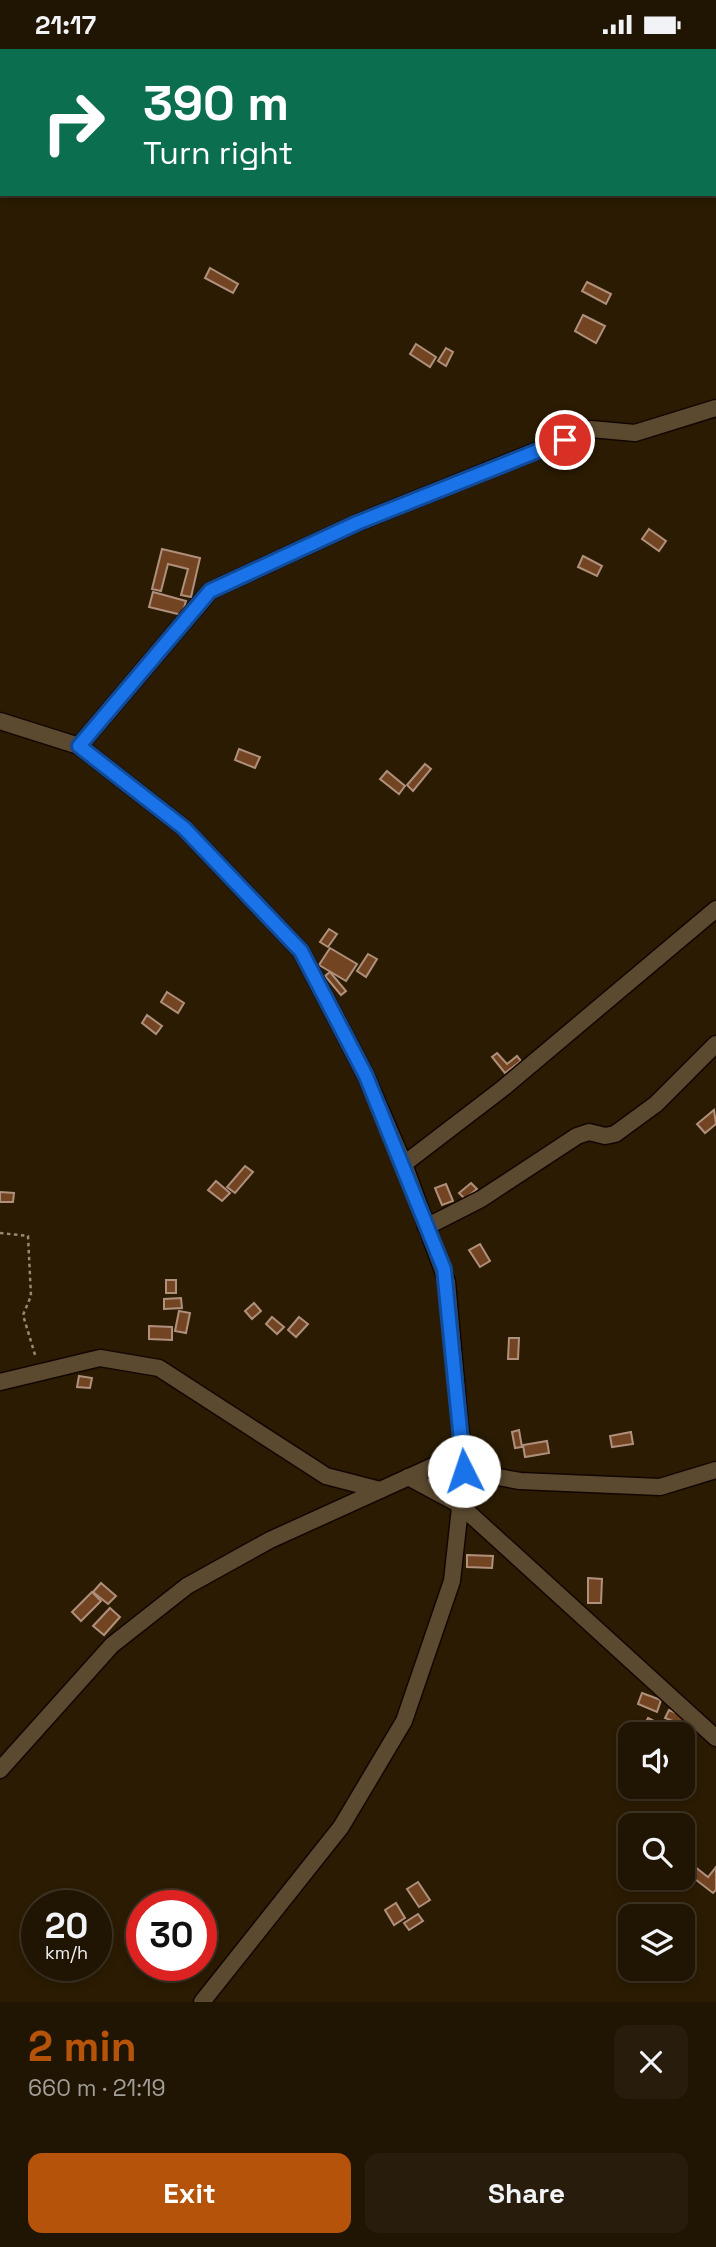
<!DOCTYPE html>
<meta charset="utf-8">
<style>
:root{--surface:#201402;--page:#281d0c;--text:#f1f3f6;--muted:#a29e99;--line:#3d3324;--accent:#b45309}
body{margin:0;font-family:"Space Grotesk",sans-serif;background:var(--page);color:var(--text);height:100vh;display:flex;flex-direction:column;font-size:26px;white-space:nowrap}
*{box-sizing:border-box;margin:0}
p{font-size:23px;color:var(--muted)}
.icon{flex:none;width:38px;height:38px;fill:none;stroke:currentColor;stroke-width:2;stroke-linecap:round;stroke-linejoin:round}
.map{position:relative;height:1953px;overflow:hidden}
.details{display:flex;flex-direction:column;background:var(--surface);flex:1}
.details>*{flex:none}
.banner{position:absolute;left:0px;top:0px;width:718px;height:147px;box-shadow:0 4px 10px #0003,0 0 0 2px var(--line);background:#0b6e4f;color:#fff;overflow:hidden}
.buttons{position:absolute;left:618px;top:1673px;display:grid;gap:14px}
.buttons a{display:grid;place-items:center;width:77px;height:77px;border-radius:14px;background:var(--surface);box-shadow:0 4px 10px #0003,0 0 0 2px var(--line);font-size:35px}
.speed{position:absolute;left:21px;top:1841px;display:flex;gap:14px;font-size:35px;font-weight:700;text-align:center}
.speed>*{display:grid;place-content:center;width:91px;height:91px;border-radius:50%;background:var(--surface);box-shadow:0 4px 10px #0003,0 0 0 2px var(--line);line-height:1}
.speed small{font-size:18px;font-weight:400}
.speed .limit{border:10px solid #d22;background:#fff;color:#111}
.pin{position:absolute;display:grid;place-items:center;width:60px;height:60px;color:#fff;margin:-30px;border:4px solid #fff;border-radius:50%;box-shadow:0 2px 7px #0007}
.me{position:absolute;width:77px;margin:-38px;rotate:356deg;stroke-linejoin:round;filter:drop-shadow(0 0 5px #0008)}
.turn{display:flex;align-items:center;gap:24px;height:147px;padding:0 28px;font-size:32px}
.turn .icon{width:91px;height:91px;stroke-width:2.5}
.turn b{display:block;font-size:49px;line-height:60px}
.round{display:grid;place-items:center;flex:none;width:74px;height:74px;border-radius:14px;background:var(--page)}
.head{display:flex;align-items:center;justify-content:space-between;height:119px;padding:0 28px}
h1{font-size:42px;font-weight:600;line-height:52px;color:var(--accent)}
.cta{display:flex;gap:14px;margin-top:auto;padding:14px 28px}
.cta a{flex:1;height:80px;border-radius:14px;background:var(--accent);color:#fff;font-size:28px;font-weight:600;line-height:80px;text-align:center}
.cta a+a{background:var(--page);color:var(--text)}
.status{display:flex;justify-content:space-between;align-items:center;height:49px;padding:0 35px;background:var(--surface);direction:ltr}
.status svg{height:19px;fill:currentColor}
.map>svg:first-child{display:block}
.building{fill:#724422;stroke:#af907c;stroke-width:2}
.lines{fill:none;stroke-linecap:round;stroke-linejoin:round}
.minor-casing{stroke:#130600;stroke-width:19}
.path{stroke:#978a75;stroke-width:2.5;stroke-dasharray:3.5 3.5;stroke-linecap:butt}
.minor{stroke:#5b4a2f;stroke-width:16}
.route-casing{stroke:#114b97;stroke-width:18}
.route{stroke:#1a73e8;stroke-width:12}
</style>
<div class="status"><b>21:17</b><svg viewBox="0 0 49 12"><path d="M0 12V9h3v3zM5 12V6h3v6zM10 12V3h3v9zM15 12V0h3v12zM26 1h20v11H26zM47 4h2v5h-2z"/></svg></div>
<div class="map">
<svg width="716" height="1953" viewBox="0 0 716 1953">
<rect width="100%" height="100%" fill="#2b1b02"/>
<g class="building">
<polygon points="210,219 238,235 233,244 205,229"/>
<polygon points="587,233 611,245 606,255 582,242"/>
<polygon points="583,266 605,277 596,294 575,282"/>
<polygon points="416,295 436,308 430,318 410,305"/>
<polygon points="446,299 453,303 446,317 438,312"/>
<polygon points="649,480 666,492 659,502 642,490"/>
<polygon points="162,500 200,509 191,548 181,546 188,520 168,515 161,542 152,540"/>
<polygon points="583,507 602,517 597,527 578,518"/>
<polygon points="153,543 186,552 182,566 149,558"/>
<polygon points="239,700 260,708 255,719 235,711"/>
<polygon points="425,715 431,720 413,742 407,736"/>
<polygon points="387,722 405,737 399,745 380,730"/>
<polygon points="329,880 337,885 328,898 320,893"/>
<polygon points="330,899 357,915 346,932 319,916"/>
<polygon points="368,905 377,910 366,928 357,922"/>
<polygon points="330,923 346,942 341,946 325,927"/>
<polygon points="167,943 184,954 178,964 161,953"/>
<polygon points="147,966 162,977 156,985 142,974"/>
<polygon points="497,1004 507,1015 517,1007 521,1012 505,1024 492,1008"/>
<polygon points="714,1061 716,1075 705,1084 697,1075"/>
<polygon points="245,1117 253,1123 235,1144 227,1138"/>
<polygon points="216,1132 230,1144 222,1152 208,1141"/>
<polygon points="471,1134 477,1140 465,1150 459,1144"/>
<polygon points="446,1135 453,1152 442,1156 435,1139"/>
<polygon points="0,1143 14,1144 13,1153 0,1153"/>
<polygon points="480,1195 490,1212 480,1218 469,1201"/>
<rect x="166" y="1231" width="10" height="13"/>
<polygon points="181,1249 182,1259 164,1260 164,1250"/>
<polygon points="254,1254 261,1262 252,1270 245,1262"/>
<polygon points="179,1262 190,1264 186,1284 175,1282"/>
<polygon points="272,1268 284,1278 277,1285 266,1275"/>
<polygon points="299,1268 308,1275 296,1288 288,1281"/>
<polygon points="149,1277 172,1278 172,1291 149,1290"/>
<polygon points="509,1289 519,1289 518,1310 508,1310"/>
<polygon points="79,1327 92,1329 90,1339 77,1338"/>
<polygon points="519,1381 522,1398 515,1399 512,1383"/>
<polygon points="631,1383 633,1395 612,1398 610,1387"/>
<polygon points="547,1392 549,1404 525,1408 523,1396"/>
<polygon points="467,1506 493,1507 492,1519 467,1518"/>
<polygon points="588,1529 602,1530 601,1554 588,1554"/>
<polygon points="101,1534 116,1547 108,1555 93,1543"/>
<polygon points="92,1543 101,1552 81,1572 72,1563"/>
<polygon points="110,1559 120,1568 104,1586 93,1577"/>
<polygon points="642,1644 661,1651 657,1663 638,1655"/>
<polygon points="669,1661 686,1668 683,1676 665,1669"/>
<polygon points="648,1669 658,1674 653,1685 642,1685 640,1684"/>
<polygon points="685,1810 708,1828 716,1818 716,1841 713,1844 682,1820"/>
<polygon points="418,1833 430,1851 419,1858 407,1840"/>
<polygon points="396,1854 405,1869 394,1876 385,1861"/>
<polygon points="418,1865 423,1872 409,1881 404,1874"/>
</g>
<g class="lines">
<defs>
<g id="minor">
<polyline points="624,0 628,2"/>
<polyline points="0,672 79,697 184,779 301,902 366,1027 404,1115 447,1233 464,1422 452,1532 404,1672 341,1778 202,1953"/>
<polyline points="79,697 210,542 357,474 591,380 635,384 716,359"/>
<polyline points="404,1115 502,1040 716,860"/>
<polyline points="426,1178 481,1150 577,1087 589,1083 605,1087 615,1085 656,1055 716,995"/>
<polyline points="0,1333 100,1309 159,1319 326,1427 380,1441"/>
<polyline points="464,1422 520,1432 660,1438 716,1421"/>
<polyline points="408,1428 460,1456 716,1689"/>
<polyline points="0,1721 112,1596 187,1537 270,1491 464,1403"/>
</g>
</defs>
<use href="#minor" class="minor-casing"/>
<polyline class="path" points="0,1184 28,1187 31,1247 23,1266 36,1309"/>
<use href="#minor" class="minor"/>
</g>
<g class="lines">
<defs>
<polyline id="route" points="464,1422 444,1220 366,1027 301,902 184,779 79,697 210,542 357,474 565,391"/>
</defs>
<use href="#route" class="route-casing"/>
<use href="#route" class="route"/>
</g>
</svg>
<div class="buttons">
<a><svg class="icon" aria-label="sound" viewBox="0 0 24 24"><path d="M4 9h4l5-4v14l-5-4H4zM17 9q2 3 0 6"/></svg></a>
<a><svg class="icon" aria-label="search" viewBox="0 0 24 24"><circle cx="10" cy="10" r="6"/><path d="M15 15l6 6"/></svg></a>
<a><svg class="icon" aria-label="layers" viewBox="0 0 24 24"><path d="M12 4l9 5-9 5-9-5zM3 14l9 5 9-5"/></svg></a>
</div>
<div class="speed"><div>20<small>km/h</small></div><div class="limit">30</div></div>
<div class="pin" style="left:565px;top:391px;background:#d93025"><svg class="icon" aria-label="arrive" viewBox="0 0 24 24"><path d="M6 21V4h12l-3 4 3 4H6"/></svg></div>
<svg class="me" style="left:464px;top:1422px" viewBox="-20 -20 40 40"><circle r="19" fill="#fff"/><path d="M0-13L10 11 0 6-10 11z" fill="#1a73e8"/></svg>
<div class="banner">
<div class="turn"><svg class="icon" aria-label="right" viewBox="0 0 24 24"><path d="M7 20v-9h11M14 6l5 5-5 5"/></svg><div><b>390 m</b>Turn right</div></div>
</div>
</div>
<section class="details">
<div class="head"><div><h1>2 min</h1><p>660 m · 21:19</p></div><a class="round"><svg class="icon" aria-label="close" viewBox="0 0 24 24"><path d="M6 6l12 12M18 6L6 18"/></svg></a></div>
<div class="cta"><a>Exit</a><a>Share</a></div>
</section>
